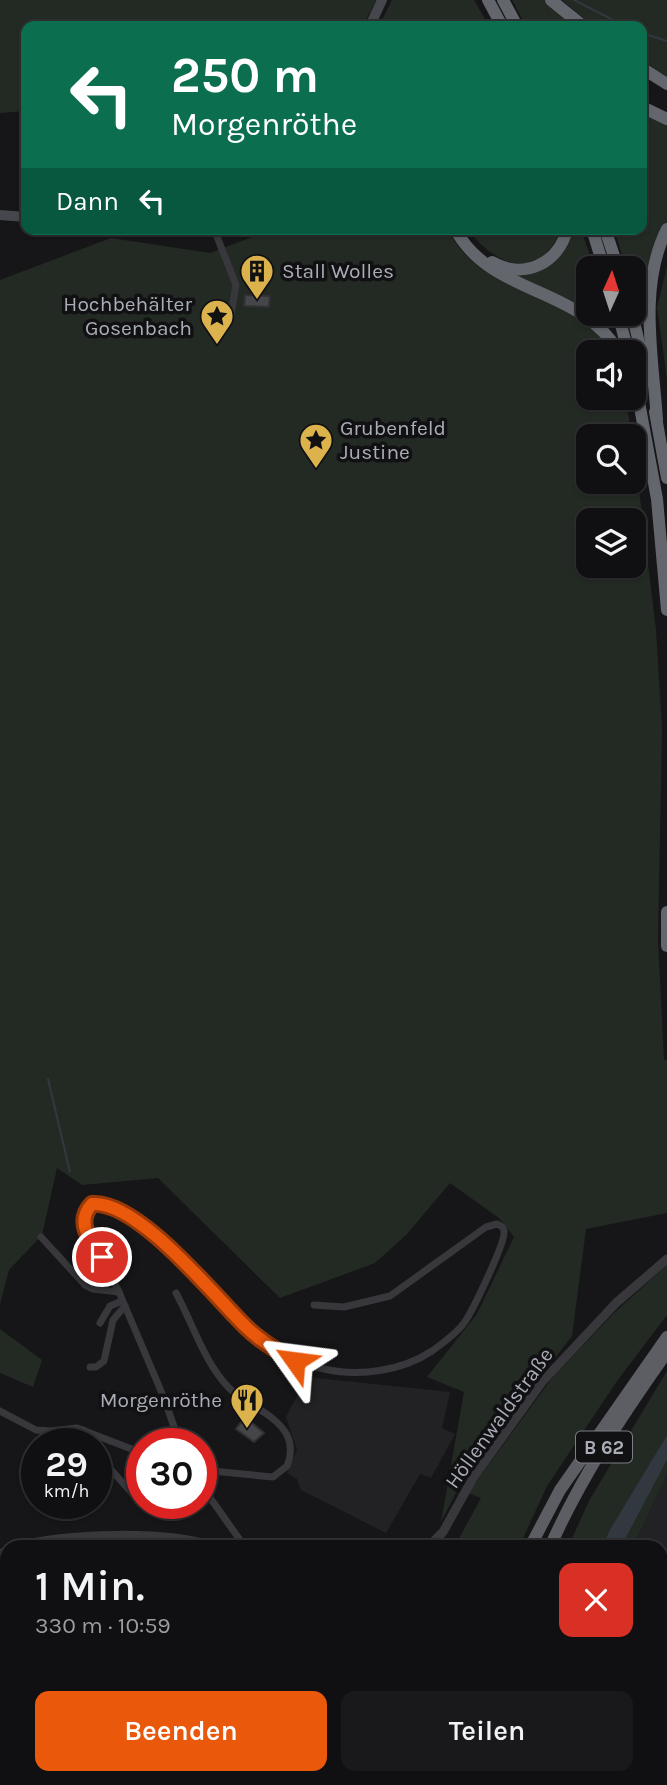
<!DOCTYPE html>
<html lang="de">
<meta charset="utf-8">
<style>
:root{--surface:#101012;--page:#19191b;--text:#f1f3f6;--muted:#9c9d9f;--line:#303032;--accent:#ea580c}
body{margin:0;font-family:Karla,sans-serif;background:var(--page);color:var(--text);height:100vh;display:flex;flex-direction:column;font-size:26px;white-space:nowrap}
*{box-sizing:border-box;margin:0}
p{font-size:23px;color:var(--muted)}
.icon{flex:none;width:38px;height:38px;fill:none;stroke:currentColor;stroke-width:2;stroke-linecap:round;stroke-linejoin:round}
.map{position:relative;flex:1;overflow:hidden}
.drawer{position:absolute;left:0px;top:1540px;width:668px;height:245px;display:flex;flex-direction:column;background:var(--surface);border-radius:21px 21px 0 0;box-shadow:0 2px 5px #0004,0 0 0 2px var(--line)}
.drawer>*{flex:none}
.guide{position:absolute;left:21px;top:21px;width:626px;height:214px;border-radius:14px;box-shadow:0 2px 5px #0004,0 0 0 2px var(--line);background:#0b6e4f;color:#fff;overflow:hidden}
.needle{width:46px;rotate:3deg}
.controls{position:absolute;left:576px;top:256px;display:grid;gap:14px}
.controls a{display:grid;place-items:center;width:70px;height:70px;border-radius:14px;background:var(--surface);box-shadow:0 2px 5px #0004,0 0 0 2px var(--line);font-size:35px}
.speed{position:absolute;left:21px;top:1428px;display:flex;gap:14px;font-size:35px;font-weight:700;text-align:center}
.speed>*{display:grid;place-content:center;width:91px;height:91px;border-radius:50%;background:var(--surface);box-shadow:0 2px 5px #0004,0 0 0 2px var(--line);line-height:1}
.speed small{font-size:18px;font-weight:400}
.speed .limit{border:10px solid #d22;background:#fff;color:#111}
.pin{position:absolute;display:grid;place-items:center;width:60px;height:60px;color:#fff;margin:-30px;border:4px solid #fff;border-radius:50%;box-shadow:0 2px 7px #0007}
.me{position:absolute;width:77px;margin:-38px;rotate:301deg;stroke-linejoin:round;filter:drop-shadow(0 0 5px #0008)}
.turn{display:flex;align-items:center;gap:24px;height:147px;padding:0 35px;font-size:32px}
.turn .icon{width:91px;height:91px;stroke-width:2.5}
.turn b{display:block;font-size:49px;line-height:60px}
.then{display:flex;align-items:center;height:66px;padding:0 35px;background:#0003;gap:14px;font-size:26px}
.round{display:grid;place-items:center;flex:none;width:74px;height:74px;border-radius:14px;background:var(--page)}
.head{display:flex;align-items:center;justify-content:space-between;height:119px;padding:0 35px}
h1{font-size:42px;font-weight:600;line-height:52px}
.cta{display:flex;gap:14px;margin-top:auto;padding:14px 35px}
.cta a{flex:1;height:80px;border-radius:14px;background:var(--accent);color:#fff;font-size:28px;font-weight:600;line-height:80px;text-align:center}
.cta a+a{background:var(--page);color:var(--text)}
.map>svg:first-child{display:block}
.built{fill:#222225}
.green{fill:#232a24;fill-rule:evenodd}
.water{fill:#31383f}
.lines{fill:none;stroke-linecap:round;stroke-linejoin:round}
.stream{stroke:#31383f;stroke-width:2}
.building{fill:#45464a;stroke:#313033;stroke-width:2}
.trunk-tunnel{stroke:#343438;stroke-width:12;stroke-dasharray:12 6;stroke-linecap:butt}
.minor{stroke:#38383c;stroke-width:7}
.tertiary{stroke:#38383c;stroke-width:9}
.secondary{stroke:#46474c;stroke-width:10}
.trunk{stroke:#5c5e64;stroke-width:12}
.motorway{stroke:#64666d;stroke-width:12}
.rail{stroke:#515257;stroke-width:2;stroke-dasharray:9 7;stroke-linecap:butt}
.route-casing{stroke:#983908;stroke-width:18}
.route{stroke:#ea580c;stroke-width:12}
.labels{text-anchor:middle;stroke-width:7;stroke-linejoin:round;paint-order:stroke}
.shield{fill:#111113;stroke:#7c7e85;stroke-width:2}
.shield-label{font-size:19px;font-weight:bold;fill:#aaadb6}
.poi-label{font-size:21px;fill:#aaadb6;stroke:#111113;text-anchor:start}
.street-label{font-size:21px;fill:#aaadb6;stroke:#111113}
</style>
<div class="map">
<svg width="667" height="1785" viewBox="0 0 667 1785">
<rect width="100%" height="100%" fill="#161618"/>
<g class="built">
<polygon points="307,1377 450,1392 442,1428 455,1434 431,1478 420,1474 386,1533 301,1490 297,1479 287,1473 297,1450 286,1417"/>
<polygon points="667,1474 667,1609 662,1613 662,1547 633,1547"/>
<polygon points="662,1706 667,1707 667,1785 531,1785 535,1778 662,1778"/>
</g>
<g class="green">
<polygon points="0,0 376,0 363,26 26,26 26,111 0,113"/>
<polygon points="392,0 474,0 489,26 379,26"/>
<polygon points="512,0 544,0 577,26 526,26"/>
<polygon points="562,0 667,0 667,77 642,60 642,26 593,26"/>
<polygon points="642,113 667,125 667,225 661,235 650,353 634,291 634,268 626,268 614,229 642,229"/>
<path d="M273,229H447C485,298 548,284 595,331C601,337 606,345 612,352H588V397H625L632,436H588V481H634V448L656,630L662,728L658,940L664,1060H667V1213L586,1229L572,1336L466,1473L441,1522L464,1392L427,1377L477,1314L514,1237L499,1218L450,1183L407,1234L375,1263L280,1298L158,1178L82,1185L57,1168L42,1235L9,1270L0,1304V280L111,238L210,253ZM588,520H634V565H588Z"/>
<path d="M468,229H561C541,283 495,267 468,229Z"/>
<path d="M572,229H581L594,268H588V308L514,276C543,271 567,261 572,229Z"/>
<polygon points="667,267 667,379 657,307"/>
<polygon points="667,1265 667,1315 617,1381 547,1486 519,1547 460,1547 457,1542 481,1498 468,1493 552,1378 614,1313"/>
<polygon points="0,1329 42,1360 33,1387 0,1373"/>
<polygon points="667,1371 667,1435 609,1531 603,1547 568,1547 590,1499"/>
<polygon points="667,1460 667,1474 633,1547 621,1547"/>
<polygon points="7,1653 7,1738 0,1739 0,1672 4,1670 0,1654"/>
</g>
<polygon class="water" points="667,1435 667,1460 621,1547 603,1547 609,1531"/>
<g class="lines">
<g class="stream">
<polyline points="574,0 625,26"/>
<polyline points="642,33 667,41"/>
<polyline points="48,1079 70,1172"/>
</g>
</g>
<g class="building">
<polygon points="245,295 270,296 269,307 244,306"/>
<polygon points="245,1417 264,1433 254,1442 236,1429"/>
</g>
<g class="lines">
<polyline class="trunk-tunnel" points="373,1785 382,1778"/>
<g class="minor">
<polyline points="214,229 236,285 230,320"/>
<polyline points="41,1237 85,1285 93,1289 119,1292"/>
<path d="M176,1293C193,1324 204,1362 229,1388C246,1405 275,1413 287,1435C292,1445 291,1457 287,1466L273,1477L201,1470"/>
<polyline points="100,1323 110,1306 122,1301"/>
<polyline points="90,1367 96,1367 104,1361 113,1320 125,1306"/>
<polyline points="0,1411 36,1430 50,1431 77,1428 142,1453"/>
<polyline points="83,1430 89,1444"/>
<path d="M180,1444L164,1398L119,1292L83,1224L85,1211L92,1204C146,1200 223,1314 266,1344C284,1357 303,1365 324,1369C359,1377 402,1371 432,1351C443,1343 456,1334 464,1323C472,1312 506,1242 504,1231C503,1226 501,1226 497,1224L486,1227L390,1296L344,1307L314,1305"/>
<polyline points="96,1453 140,1502"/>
<polyline points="201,1485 245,1547"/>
<polyline points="215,1778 215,1785"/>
<polyline points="339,1778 361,1782"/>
<polyline points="80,1785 98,1778"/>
<polyline points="140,1785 142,1778"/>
</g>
<g class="tertiary">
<path d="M17,1547C59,1533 172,1530 213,1547"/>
<polyline points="428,1547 443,1532 473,1478 542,1382 616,1303 667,1259"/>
<polyline points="0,1554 7,1551"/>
</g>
<g class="secondary">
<polyline points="370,26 382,0"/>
<polyline points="0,215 26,217"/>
</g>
<g class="trunk">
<polyline points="530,1547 560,1490 667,1337"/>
<path d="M550,1547C581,1477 623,1414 667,1352"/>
<polyline points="451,1785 454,1778"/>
</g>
<g class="motorway">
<polyline points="488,0 502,26"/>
<polyline points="503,0 517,26"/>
<polyline points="551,0 583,26"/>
<polyline points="642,68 667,84"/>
<polyline points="642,107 667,119"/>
<path d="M455,229C492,297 579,285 619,352"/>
<polyline points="592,229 604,268"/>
<polyline points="605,229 618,268"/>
<path d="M492,262C523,280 559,264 567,229"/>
<polyline points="618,313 628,352"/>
<polyline points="632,313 648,381"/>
<polyline points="634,375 657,499 667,610"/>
<polyline points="655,412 667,478"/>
<path d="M657,420C653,358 638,286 667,229"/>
<polyline points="667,912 667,946"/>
</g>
<g class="rail">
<polyline points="662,1592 667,1588"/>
<polyline points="662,1604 667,1601"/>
<polyline points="0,1746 7,1745"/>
<polyline points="534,1785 538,1778"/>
</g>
</g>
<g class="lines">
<defs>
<path id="route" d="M102,1257C90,1240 75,1222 92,1204C138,1200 214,1296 246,1327C260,1341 277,1351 295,1361"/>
</defs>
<use href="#route" class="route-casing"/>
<use href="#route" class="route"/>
</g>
<defs>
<symbol id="building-pin" viewBox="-11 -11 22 30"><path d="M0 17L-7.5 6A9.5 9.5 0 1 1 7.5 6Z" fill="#dbb24b" stroke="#111113"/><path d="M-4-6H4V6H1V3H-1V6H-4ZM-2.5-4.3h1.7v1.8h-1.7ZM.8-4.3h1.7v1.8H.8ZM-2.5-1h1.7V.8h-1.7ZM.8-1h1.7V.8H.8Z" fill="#111"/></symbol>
<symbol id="sight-pin" viewBox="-11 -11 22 30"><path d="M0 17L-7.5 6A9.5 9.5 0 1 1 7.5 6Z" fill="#dbb24b" stroke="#111113"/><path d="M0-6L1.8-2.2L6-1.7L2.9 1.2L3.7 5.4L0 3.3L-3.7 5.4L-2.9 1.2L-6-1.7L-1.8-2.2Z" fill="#111"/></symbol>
<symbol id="restaurant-pin" viewBox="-11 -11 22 30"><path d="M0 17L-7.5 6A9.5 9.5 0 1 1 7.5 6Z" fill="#dbb24b" stroke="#111113"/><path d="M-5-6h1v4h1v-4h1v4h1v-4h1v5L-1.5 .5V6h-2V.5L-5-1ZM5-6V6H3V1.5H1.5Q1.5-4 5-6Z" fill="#111"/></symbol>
</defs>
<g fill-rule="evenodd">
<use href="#building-pin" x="238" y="252" width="38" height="52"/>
<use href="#sight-pin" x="198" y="297" width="38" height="52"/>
<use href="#sight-pin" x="297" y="421" width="38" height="52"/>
<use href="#restaurant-pin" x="228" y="1381" width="38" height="52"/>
</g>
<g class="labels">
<rect class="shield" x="576" y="1431.5" width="56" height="31" rx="5"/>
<g class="shield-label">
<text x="604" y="1454">B 62</text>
</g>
<g class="poi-label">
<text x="282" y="278">Stall Wolles</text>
<text x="192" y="311" text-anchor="end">Hochbehälter<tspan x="192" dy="24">Gosenbach</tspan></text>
<text x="340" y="435">Grubenfeld<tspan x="340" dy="24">Justine</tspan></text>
<text x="222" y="1407" text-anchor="end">Morgenröthe</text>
</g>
<g class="street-label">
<text transform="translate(499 1418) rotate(-54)" y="7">Höllenwaldstraße</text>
</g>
</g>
</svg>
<div class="controls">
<a><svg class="needle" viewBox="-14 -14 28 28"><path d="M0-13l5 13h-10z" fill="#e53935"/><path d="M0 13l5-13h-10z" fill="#9c9d9f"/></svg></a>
<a><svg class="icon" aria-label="sound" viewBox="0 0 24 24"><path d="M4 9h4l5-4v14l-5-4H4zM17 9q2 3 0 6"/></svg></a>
<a><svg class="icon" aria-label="search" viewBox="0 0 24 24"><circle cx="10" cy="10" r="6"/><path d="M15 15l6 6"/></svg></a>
<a><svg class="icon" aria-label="layers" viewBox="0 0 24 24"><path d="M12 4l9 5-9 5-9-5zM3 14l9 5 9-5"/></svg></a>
</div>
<div class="speed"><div>29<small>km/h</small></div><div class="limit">30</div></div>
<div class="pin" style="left:102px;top:1257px;background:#d93025"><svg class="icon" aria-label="arrive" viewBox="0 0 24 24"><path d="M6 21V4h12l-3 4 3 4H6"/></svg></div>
<svg class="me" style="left:295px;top:1361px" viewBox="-20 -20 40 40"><path d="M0-17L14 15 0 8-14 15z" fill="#ea580c" stroke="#fff" stroke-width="4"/></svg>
<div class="guide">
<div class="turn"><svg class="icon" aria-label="left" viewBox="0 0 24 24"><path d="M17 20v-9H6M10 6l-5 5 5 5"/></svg><div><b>250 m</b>Morgenröthe</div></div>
<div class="then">Dann<svg class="icon" aria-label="left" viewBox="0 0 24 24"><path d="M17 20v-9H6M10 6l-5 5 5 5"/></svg></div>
</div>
<section class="drawer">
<div class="head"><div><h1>1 Min.</h1><p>330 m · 10:59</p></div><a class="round" style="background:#d93025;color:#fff"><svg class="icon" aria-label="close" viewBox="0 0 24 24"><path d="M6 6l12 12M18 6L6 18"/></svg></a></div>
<div class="cta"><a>Beenden</a><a>Teilen</a></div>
</section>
</div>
